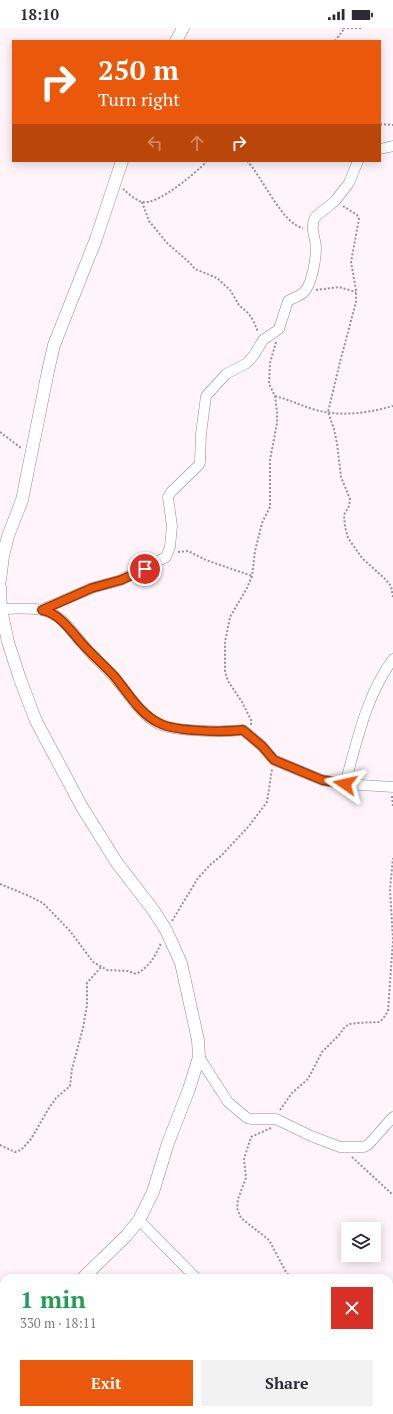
<!DOCTYPE html>
<meta charset="utf-8">
<style>
:root{--surface:#fff;--page:#f2f2f3;--text:#2b2b33;--muted:#7c7c81;--accent:#ea580c}
body{margin:0;font-family:"PT Serif",serif;background:var(--page);color:var(--text);height:100vh;display:flex;flex-direction:column;font-size:15px;white-space:nowrap}
*{box-sizing:border-box;margin:0}
p{font-size:13px;color:var(--muted)}
.icon{flex:none;width:22px;height:22px;fill:none;stroke:currentColor;stroke-width:2;stroke-linecap:round;stroke-linejoin:round}
.map{position:relative;flex:1;overflow:hidden}
.sheet{position:absolute;left:0px;top:1246px;width:393px;height:140px;display:flex;flex-direction:column;background:var(--surface);border-radius:12px 12px 0 0;box-shadow:0 2px 10px #0003}
.sheet>*{flex:none}
.top-card{position:absolute;left:12px;top:12px;width:369px;height:122px;border-radius:0px;box-shadow:0 2px 10px #0003;background:#ea580c;color:#fff;overflow:hidden}
.controls{position:absolute;left:341px;top:1194px;display:grid;gap:8px}
.controls a{display:grid;place-items:center;width:40px;height:40px;border-radius:0px;background:var(--surface);box-shadow:0 2px 10px #0003;font-size:20px}
.pin{position:absolute;display:grid;place-items:center;width:34px;height:34px;color:#fff;margin:-17px;border:2px solid #fff;border-radius:50%;box-shadow:0 1px 4px #0007}
.me{position:absolute;width:44px;margin:-22px;rotate:281deg;stroke-linejoin:round;filter:drop-shadow(0 0 3px #0008)}
.turn{display:flex;align-items:center;gap:14px;height:84px;padding:0 20px;font-size:18px}
.turn .icon{width:52px;height:52px;stroke-width:2.5}
.turn b{display:block;font-size:28px;line-height:34px}
.lanes{display:flex;align-items:center;height:38px;padding:0 20px;background:#0003;justify-content:center;gap:20px;direction:ltr}
.lanes .off{opacity:.35}
.round{display:grid;place-items:center;flex:none;width:42px;height:42px;border-radius:0px;background:var(--page)}
.summary{display:flex;align-items:center;justify-content:space-between;height:68px;padding:0 20px}
h1{font-size:24px;font-weight:800;line-height:30px;color:#1e9e55}
.cta{display:flex;gap:8px;margin-top:auto;padding:8px 20px}
.cta a{flex:1;height:46px;border-radius:0px;background:var(--accent);color:#fff;font-size:16px;font-weight:800;line-height:46px;text-align:center}
.cta a+a{background:var(--page);color:var(--text)}
.status{display:flex;justify-content:space-between;align-items:center;height:28px;padding:0 20px;background:var(--surface);direction:ltr}
.status svg{height:11px;fill:currentColor}
.map>svg:first-child{display:block}
.lines{fill:none;stroke-linecap:round;stroke-linejoin:round}
.stream{stroke:#597a7e;stroke-width:3}
.minor-casing{stroke:#95898f;stroke-width:11}
.tertiary-casing{stroke:#95898f;stroke-width:13}
.path{stroke:#999095;stroke-width:2;stroke-dasharray:2 2;stroke-linecap:butt}
.minor{stroke:#fff;stroke-width:10}
.tertiary{stroke:#fff;stroke-width:12}
.route-casing{stroke:#983908;stroke-width:10}
.route{stroke:#ea580c;stroke-width:7}
</style>
<div class="status"><b>18:10</b><svg viewBox="0 0 49 12"><path d="M0 12V9h3v3zM5 12V6h3v6zM10 12V3h3v9zM15 12V0h3v12zM26 1h20v11H26zM47 4h2v5h-2z"/></svg></div>
<div class="map">
<svg width="393" height="1386" viewBox="0 0 393 1386">
<rect width="100%" height="100%" fill="#fff4f9"/>
<g class="lines">
<g class="stream">
<polyline points="389,1365 393,1364"/>
<polyline points="361,1386 365,1382"/>
</g>
<defs>
<g id="minor">
<polyline points="380,121 393,118"/>
<path d="M1,581C13,581 35,579 46,583C61,587 72,604 82,615C91,627 103,637 113,648C128,664 139,686 159,696C176,704 224,704 243,702L262,718L274,732L322,752L345,756L393,759"/>
<path d="M41,582L92,560L121,552L166,529L170,519L172,498L168,469L171,464L199,437L200,434L201,406L206,368L226,346L247,335L254,327L263,312L279,301L288,273C293,270 300,268 304,264C312,256 316,231 316,219C315,208 310,200 315,189L335,173L349,155L358,133"/>
<path d="M345,756C357,713 366,668 393,631"/>
<polyline points="199,1029 228,1074 247,1090 252,1091 276,1091 311,1108 340,1119 364,1119 369,1116 393,1089"/>
<polyline points="139,1192 196,1250"/>
</g>
<g id="tertiary">
<polyline points="176,13 183,0"/>
<polyline points="0,552 3,528 8,508 22,472 48,343 54,317 96,211 122,133"/>
<polyline points="0,559 1,581 8,614 20,651 36,693 82,779 117,835 154,883 166,902 181,935 198,1012 199,1029 189,1061 168,1115 153,1164 139,1192 127,1207 83,1250"/>
<polyline points="0,1323 4,1319"/>
</g>
</defs>
<use href="#minor" class="minor-casing"/>
<use href="#tertiary" class="tertiary-casing"/>
<g class="path">
<polyline points="343,0 362,0"/>
<polyline points="335,13 344,1"/>
<polyline points="380,96 393,97"/>
<path d="M247,133C262,148 282,196 303,200"/>
<path d="M123,161C128,165 135,172 142,174C157,178 197,144 207,133"/>
<polyline points="142,174 149,193 167,215 190,235 195,241 217,250 230,262 239,277 248,285 253,292 258,304"/>
<polyline points="343,178 357,187 359,191 351,234 356,262 356,274 340,334 328,384 334,401 337,415 341,449 350,471 349,478 344,487 345,499 348,510 362,530 384,550 391,558 393,569"/>
<polyline points="316,262 339,259 356,264"/>
<path d="M275,368C290,372 302,378 316,382C342,389 368,385 393,378"/>
<polyline points="0,404 21,420"/>
<polyline points="178,524 188,523 206,532 252,548"/>
<polyline points="251,697 251,692 242,674 228,653 225,644 225,614 230,589 247,560 252,548 255,523 262,495 270,479 270,432 277,395 277,384 275,368 269,356 270,335 276,314"/>
<polyline points="392,768 393,778"/>
<path d="M0,856L27,867L43,875L70,903L93,934L107,942L128,943L136,946C149,939 155,929 161,915"/>
<polyline points="172,893 198,850 211,836 221,828 249,798 267,774 272,741"/>
<polyline points="280,1082 292,1065 308,1051 322,1024 339,1007 344,1000 349,996 357,995 379,994 383,991 388,983 393,912 390,861 393,830"/>
<polyline points="271,1100 251,1109 244,1131 246,1150 238,1171 237,1180 241,1190 269,1212 286,1244 291,1250"/>
<polyline points="0,1117 15,1124 21,1122 31,1111 49,1080 56,1070 70,1058 72,1041 83,1000 87,977 87,955 101,939"/>
<polyline points="352,1129 393,1167"/>
<polyline points="0,1342 4,1341"/>
<polyline points="334,1382 336,1386"/>
</g>
<use href="#minor" class="minor"/>
<use href="#tertiary" class="tertiary"/>
</g>
<g class="lines">
<defs>
<path id="route" d="M145,541L121,552L92,560L42,582C58,585 69,600 79,612C90,625 103,636 115,649C128,665 140,686 159,695C175,704 224,704 243,702L262,718L274,732L322,752L345,756"/>
</defs>
<use href="#route" class="route-casing"/>
<use href="#route" class="route"/>
</g>
</svg>
<div class="controls">
<a><svg class="icon" aria-label="layers" viewBox="0 0 24 24"><path d="M12 4l9 5-9 5-9-5zM3 14l9 5 9-5"/></svg></a>
</div>
<div class="pin" style="left:145px;top:541px;background:#d93025"><svg class="icon" aria-label="arrive" viewBox="0 0 24 24"><path d="M6 21V4h12l-3 4 3 4H6"/></svg></div>
<svg class="me" style="left:345px;top:756px" viewBox="-20 -20 40 40"><path d="M0-17L14 15 0 8-14 15z" fill="#ea580c" stroke="#fff" stroke-width="4"/></svg>
<div class="top-card">
<div class="turn"><svg class="icon" aria-label="right" viewBox="0 0 24 24"><path d="M7 20v-9h11M14 6l5 5-5 5"/></svg><div><b>250 m</b>Turn right</div></div>
<div class="lanes"><svg class="icon off" aria-label="left" viewBox="0 0 24 24"><path d="M17 20v-9H6M10 6l-5 5 5 5"/></svg><svg class="icon off" aria-label="ahead" viewBox="0 0 24 24"><path d="M12 20V5M6 11l6-6 6 6"/></svg><svg class="icon" aria-label="right" viewBox="0 0 24 24"><path d="M7 20v-9h11M14 6l5 5-5 5"/></svg></div>
</div>
<section class="sheet">
<div class="summary"><div><h1>1 min</h1><p>330 m · 18:11</p></div><a class="round" style="background:#d93025;color:#fff"><svg class="icon" aria-label="close" viewBox="0 0 24 24"><path d="M6 6l12 12M18 6L6 18"/></svg></a></div>
<div class="cta"><a>Exit</a><a>Share</a></div>
</section>
</div>
